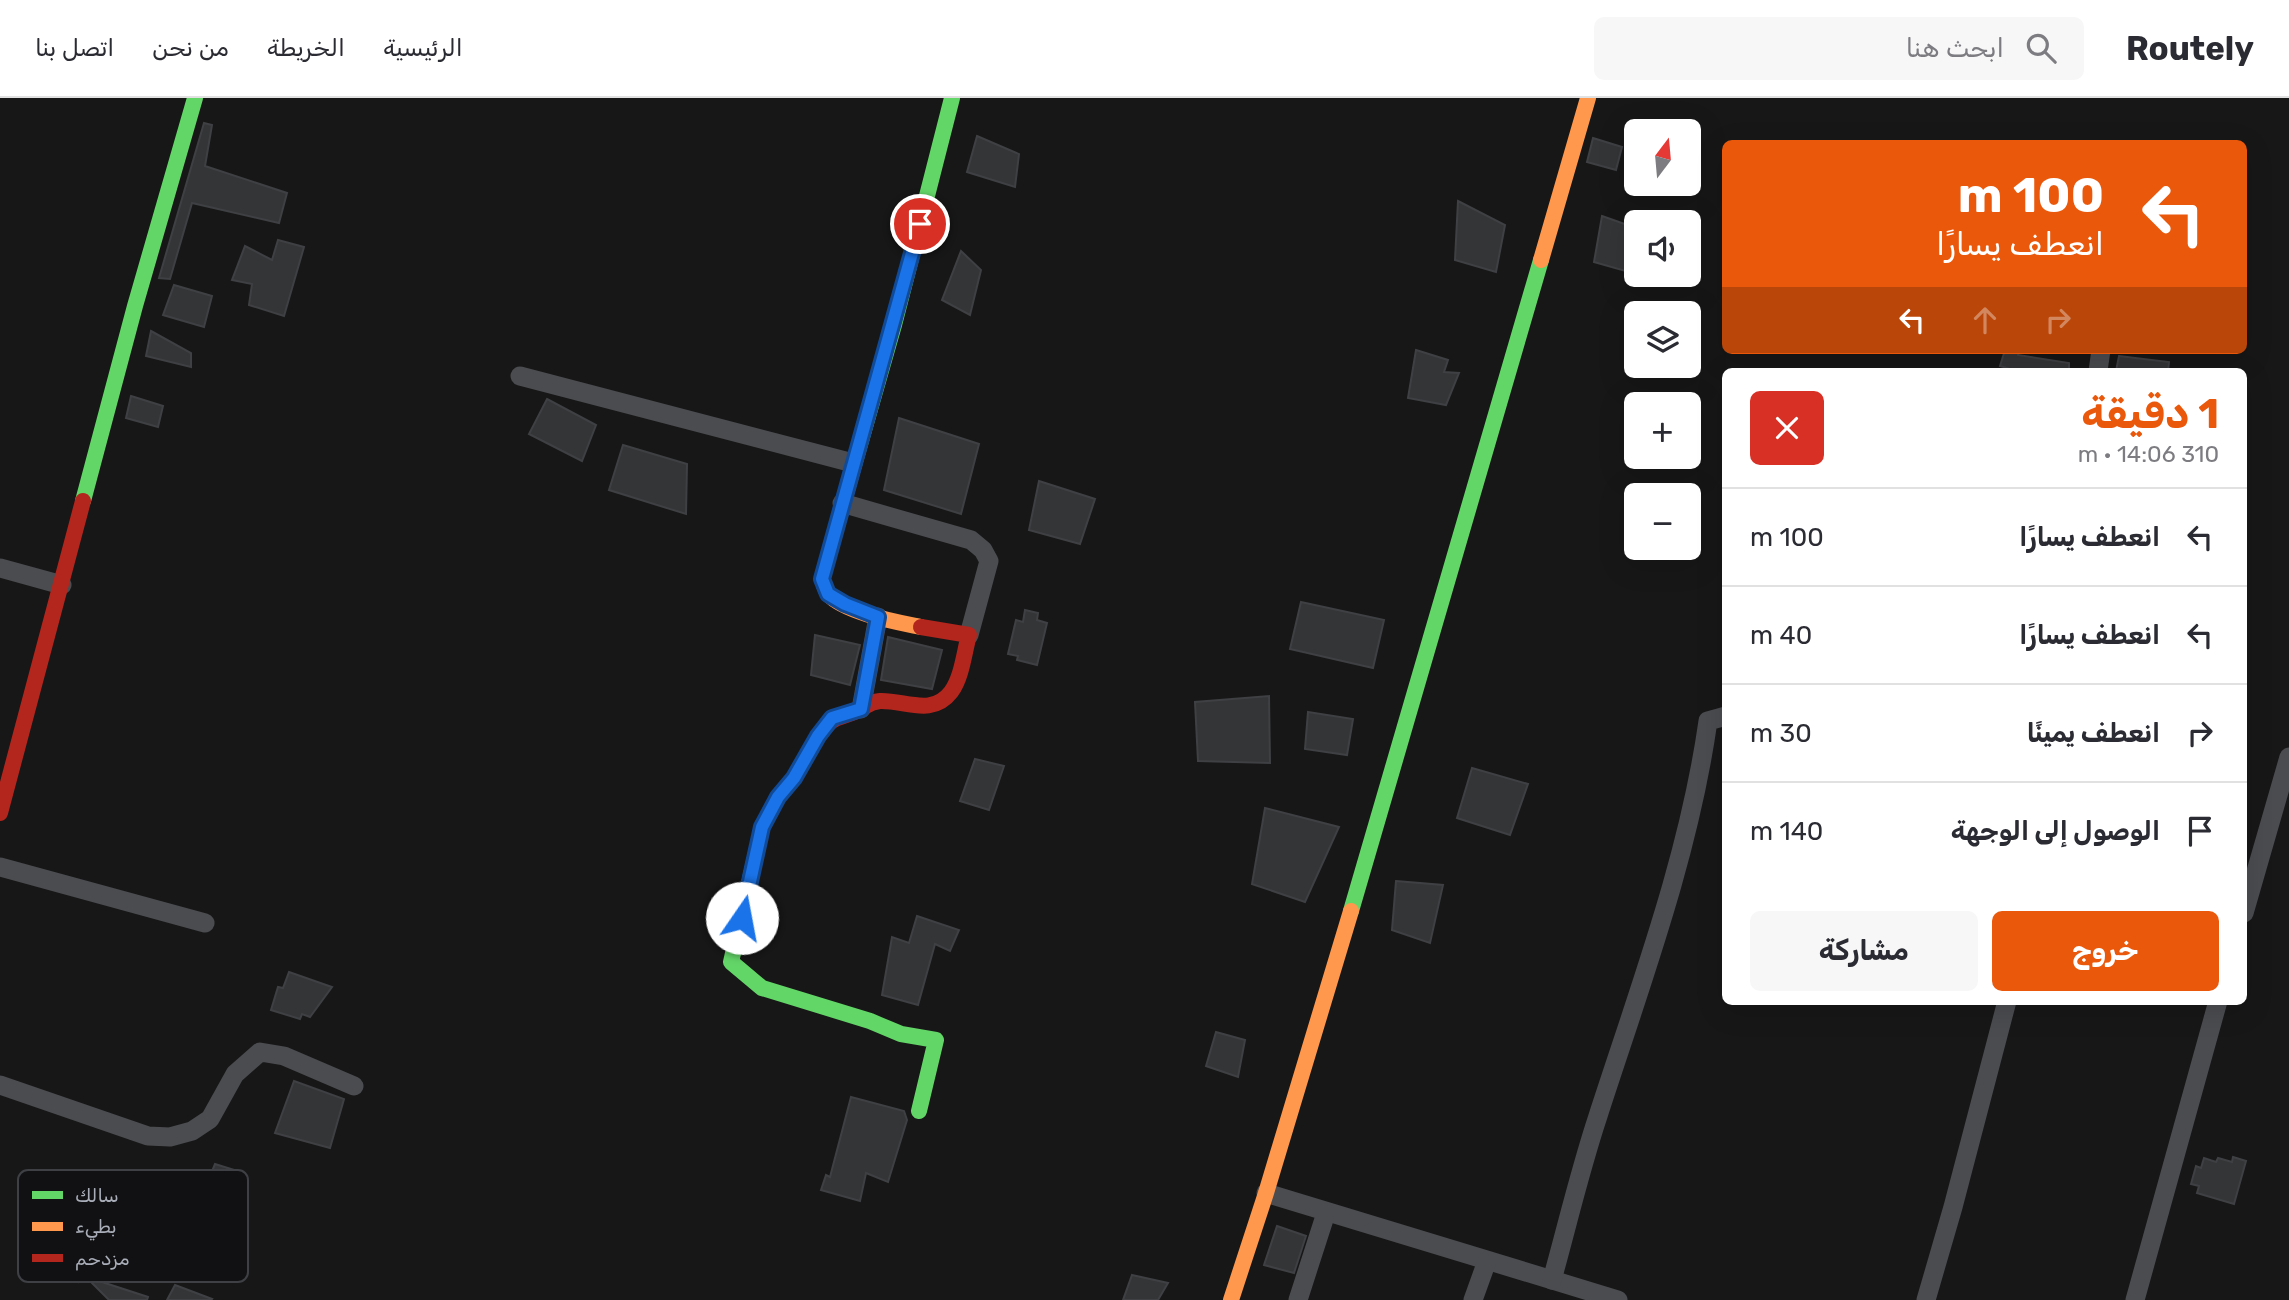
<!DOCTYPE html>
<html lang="ar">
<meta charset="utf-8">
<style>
:root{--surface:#fff;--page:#f7f7f7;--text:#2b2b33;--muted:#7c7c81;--line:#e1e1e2;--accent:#ea580c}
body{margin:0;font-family:Rubik,"Noto Naskh Arabic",sans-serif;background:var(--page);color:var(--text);direction:rtl;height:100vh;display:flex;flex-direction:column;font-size:26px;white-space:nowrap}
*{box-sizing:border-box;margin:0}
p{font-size:23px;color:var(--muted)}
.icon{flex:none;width:38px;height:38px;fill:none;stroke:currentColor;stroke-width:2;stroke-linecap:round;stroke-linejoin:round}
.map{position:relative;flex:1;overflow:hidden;direction:ltr}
.drawer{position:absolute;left:1722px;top:270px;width:525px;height:637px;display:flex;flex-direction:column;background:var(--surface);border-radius:10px;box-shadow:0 7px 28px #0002;direction:rtl}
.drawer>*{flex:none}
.guide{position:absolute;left:1722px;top:42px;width:525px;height:214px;border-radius:10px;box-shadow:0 7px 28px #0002;direction:rtl;background:#ea580c;color:#fff;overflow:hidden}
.needle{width:46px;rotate:16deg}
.fabs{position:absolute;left:1624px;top:21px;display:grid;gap:14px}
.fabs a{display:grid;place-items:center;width:77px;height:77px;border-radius:10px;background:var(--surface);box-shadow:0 7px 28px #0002;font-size:35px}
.pin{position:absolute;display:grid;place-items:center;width:60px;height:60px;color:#fff;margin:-30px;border:4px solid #fff;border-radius:50%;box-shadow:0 2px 7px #0007}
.me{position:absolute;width:77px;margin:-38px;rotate:12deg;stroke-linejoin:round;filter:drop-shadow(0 0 5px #0008)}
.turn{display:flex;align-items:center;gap:24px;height:147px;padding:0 28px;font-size:32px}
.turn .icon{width:91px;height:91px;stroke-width:2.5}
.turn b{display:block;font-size:49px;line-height:60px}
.lanes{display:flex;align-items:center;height:66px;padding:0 28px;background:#0003;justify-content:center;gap:35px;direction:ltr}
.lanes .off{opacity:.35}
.round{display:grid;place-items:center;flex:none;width:74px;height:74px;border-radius:10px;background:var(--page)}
.summary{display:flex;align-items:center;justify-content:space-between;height:119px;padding:0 28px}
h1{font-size:42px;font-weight:700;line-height:52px;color:var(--accent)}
.cta{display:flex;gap:14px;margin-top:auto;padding:14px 28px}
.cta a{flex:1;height:80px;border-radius:10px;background:var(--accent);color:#fff;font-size:28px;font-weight:700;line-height:80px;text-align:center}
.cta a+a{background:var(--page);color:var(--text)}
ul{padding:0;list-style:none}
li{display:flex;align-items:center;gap:21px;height:98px;padding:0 28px;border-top:2px solid var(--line)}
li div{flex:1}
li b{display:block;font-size:26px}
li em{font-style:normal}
header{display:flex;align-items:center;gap:42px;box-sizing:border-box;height:98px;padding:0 35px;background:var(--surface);border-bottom:2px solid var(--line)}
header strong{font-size:33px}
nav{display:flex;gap:38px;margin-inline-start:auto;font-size:24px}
.search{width:490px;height:63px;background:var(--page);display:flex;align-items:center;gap:18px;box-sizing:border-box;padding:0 24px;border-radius:10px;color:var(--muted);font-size:26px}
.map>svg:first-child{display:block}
.building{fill:#343537;stroke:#3f4043;stroke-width:2}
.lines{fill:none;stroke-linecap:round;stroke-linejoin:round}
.street{stroke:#4b4c50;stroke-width:19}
.fast{stroke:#63d668;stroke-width:16}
.slow{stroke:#ff974d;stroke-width:16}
.jam{stroke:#b3261e;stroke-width:16}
.route-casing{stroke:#114b97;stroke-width:18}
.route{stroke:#1a73e8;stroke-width:12}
.key{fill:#111113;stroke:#3e4045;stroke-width:2}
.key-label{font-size:19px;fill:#a8adb8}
</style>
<header>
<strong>Routely</strong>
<div class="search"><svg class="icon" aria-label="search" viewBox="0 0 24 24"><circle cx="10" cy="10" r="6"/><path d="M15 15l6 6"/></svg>ابحث هنا</div>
<nav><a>الرئيسية</a><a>الخريطة</a><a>من نحن</a><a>اتصل بنا</a></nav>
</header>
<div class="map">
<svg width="2289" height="1202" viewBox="0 0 2289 1202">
<rect width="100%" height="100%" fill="#171717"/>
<g class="building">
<polygon points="204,25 212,27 205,68 287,95 279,125 192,105 170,181 159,180"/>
<polygon points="977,38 1019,56 1015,89 967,74"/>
<polygon points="1593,40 1622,49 1616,72 1587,64"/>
<polygon points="1458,103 1505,127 1496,174 1455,162"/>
<polygon points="1602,118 1636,130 1636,176 1594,164"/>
<polygon points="278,142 304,149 284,218 249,207 252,186 232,182 245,148 272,162"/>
<polygon points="961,153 981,172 970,217 942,202"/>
<polygon points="174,187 212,198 204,229 163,217"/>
<polygon points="151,233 191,255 191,269 146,258"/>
<polygon points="1416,252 1448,262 1444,274 1459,275 1446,307 1408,300"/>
<polygon points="2005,252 2019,252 2018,257 2069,265 2069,273 2017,273 2000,268"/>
<polygon points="2119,258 2169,264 2168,273 2116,273"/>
<polygon points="131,298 163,308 158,329 126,320"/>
<polygon points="547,301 596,327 582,363 529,336"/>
<polygon points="899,320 979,346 961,416 884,392"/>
<polygon points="623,347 687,366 686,416 609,392"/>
<polygon points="1039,383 1095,401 1080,446 1029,432"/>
<polygon points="1301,504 1384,522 1373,570 1290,551"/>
<polygon points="1025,512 1038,515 1037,522 1047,525 1037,567 1017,562 1018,558 1008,556 1016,522 1023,524"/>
<polygon points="815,537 860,547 850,587 811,577"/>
<polygon points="888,539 942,552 932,591 881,582"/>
<polygon points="1269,598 1270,665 1198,663 1195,604"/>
<polygon points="1308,614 1353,621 1347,657 1305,651"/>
<polygon points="975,661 1004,668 989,712 960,703"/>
<polygon points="1472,670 1528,686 1510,737 1457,720"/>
<polygon points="1265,710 1339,729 1305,804 1252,786"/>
<polygon points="1396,783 1443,787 1430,845 1392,832"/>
<polygon points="917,818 959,832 950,853 935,846 918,907 882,897 892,839 909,845"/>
<polygon points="289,874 332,889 310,919 302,916 300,921 271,912 278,889 283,890"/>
<polygon points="1216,934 1245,942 1238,979 1206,968"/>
<polygon points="294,983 344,1001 330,1050 275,1035"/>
<polygon points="851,999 904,1013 907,1022 888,1084 866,1075 860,1103 821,1092 826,1077 830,1079"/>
<polygon points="2233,1059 2246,1063 2234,1106 2197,1095 2199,1088 2191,1086 2196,1068 2201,1070 2204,1060 2216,1064 2218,1060 2232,1064"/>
<polygon points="215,1066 244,1075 220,1107 214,1131 183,1124 190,1095 198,1107"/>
<polygon points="113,1088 154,1100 150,1116 161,1119 155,1146 116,1132 102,1184 148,1199 147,1202 109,1202 82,1175 78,1184 44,1173 55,1137 59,1139 63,1116 104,1128"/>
<polygon points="1277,1128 1306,1138 1294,1175 1264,1167"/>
<polygon points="1132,1177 1168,1185 1158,1202 1123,1202"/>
<polygon points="175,1187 212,1201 211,1202 167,1202"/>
</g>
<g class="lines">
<g class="street">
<polyline points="2098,273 2101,252"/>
<polyline points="520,278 853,365"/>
<polyline points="842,405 971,442 983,452 989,463 969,537"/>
<polyline points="0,470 62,487"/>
<polyline points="861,611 878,519"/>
<polyline points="0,769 205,825"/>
<polyline points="2244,815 2289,659"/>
<polyline points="0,987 148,1038 170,1039 192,1033 210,1021 235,976 260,954 284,958 354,988"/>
<polyline points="1266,1095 1618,1202"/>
<path d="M1552,1182C1567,1128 1580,1072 1598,1018C1640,888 1689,758 1708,623L1726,618"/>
<polyline points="1298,1202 1326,1115"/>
<polyline points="1473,1202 1487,1163"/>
<polyline points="1926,1202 1953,1109 2007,903"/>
<polyline points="2135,1202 2218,903"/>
</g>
<g class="fast">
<polyline points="854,367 894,227 952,0"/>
<polyline points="83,403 135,208 195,0"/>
<polyline points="817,640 794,680 778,699 762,729 731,864 762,890 870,923 901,936 936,942 919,1013"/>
<polyline points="1351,813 1541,162"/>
</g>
<g class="slow">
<polyline points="1541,162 1588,0"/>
<path d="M854,367L822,481C824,486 825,492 828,496C845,515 897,524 921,529"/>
<polyline points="1231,1202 1266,1095 1351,813"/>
</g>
<g class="jam">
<path d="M817,640C836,613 836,624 861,611C868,607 870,604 880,603C905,602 932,619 951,594C962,579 964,555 969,537L921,529"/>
<polyline points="0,715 83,403"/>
</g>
</g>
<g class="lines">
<defs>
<polyline id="route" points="742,820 762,729 778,699 794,680 818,638 832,620 861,611 878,519 845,506 828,496 822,481 920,126"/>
</defs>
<use href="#route" class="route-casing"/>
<use href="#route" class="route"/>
</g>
<rect x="18" y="1072" width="230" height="112" rx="10" class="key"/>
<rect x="32" y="1093" width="31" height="8" fill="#63d668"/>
<rect x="32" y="1124" width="31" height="9" fill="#ff974d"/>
<rect x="32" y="1156" width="31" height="8" fill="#b3261e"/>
<g class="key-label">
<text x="75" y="1104">سالك</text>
<text x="75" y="1135">بطيء</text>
<text x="75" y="1167">مزدحم</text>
</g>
</svg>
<div class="fabs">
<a><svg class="needle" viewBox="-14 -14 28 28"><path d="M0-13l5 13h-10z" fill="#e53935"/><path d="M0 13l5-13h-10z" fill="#7c7c81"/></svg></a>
<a><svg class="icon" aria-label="sound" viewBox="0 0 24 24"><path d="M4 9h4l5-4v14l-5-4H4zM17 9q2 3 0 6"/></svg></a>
<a><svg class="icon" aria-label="layers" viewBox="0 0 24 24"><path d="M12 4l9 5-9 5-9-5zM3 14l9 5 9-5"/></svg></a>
<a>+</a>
<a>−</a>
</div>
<div class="pin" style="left:920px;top:126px;background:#d93025"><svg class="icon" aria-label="arrive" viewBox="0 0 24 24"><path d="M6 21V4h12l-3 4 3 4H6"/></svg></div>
<svg class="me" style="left:742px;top:820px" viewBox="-20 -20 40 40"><circle r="19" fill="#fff"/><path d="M0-13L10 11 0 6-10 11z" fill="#1a73e8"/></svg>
<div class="guide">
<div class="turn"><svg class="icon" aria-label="left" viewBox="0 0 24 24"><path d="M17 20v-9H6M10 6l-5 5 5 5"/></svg><div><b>100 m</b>انعطف يسارًا</div></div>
<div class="lanes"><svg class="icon" aria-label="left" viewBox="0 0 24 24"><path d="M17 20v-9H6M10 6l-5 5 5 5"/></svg><svg class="icon off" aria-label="ahead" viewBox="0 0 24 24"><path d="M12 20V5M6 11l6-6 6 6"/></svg><svg class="icon off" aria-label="right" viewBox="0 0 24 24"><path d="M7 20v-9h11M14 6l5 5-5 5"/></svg></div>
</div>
<section class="drawer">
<div class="summary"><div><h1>1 دقيقة</h1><p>310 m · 14:06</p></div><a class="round" style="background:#d93025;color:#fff"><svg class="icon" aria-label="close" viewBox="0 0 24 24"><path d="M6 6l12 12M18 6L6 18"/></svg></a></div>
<ul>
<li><svg class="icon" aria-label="left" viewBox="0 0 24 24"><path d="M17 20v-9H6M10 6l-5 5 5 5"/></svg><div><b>انعطف يسارًا</b></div><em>100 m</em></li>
<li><svg class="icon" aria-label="left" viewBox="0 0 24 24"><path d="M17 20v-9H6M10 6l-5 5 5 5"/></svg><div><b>انعطف يسارًا</b></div><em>40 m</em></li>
<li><svg class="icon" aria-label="right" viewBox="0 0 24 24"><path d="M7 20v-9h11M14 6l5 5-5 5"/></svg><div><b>انعطف يمينًا</b></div><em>30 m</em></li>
<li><svg class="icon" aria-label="arrive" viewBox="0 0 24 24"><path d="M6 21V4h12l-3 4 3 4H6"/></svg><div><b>الوصول إلى الوجهة</b></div><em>140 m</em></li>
</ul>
<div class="cta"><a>خروج</a><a>مشاركة</a></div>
</section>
</div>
